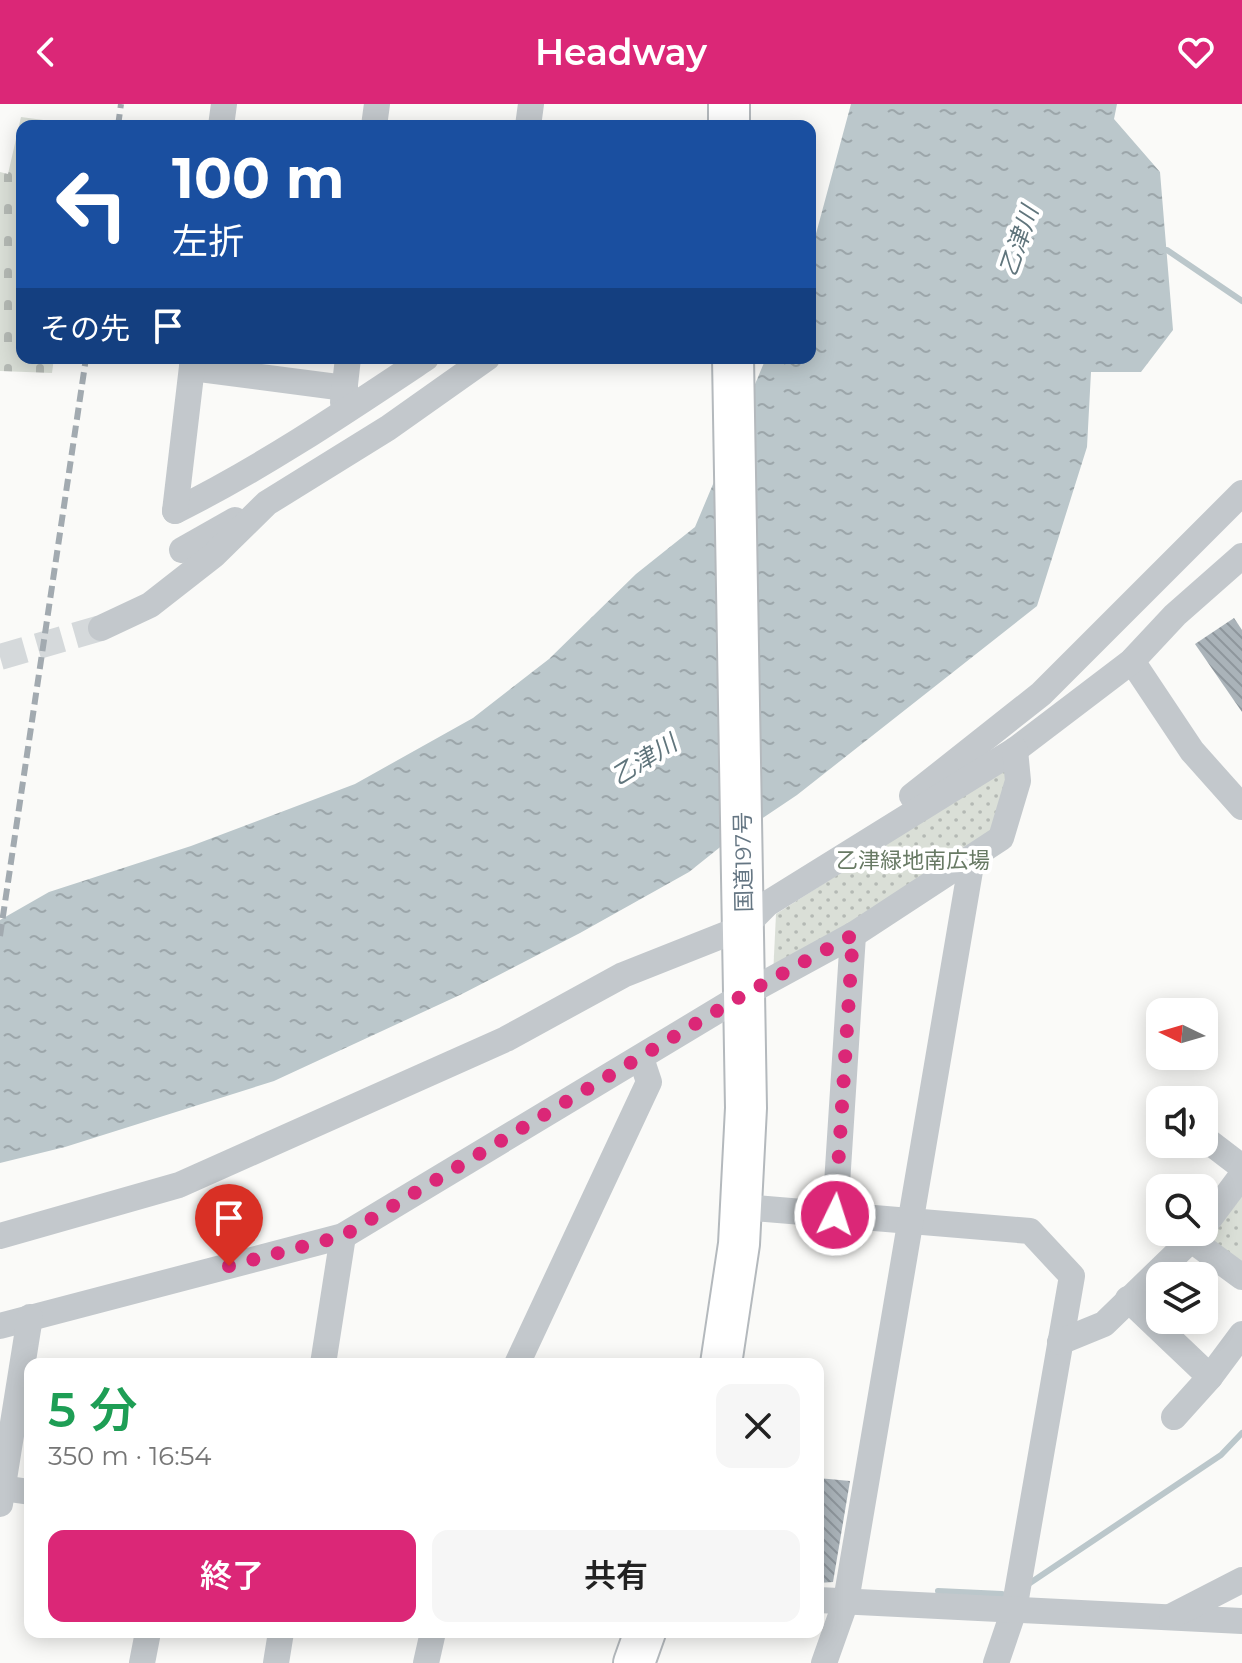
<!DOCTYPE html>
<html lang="ja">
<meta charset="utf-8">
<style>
:root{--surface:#fff;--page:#f6f6f6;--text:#222;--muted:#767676;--accent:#db2777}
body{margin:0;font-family:Montserrat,"Noto Sans JP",sans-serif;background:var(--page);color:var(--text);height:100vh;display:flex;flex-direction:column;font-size:30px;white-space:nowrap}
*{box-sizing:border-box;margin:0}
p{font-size:26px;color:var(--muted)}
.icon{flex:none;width:44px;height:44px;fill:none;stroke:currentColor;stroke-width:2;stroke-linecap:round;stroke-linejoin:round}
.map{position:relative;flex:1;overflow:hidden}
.side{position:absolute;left:24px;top:1254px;width:800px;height:280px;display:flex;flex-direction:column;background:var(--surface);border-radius:16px;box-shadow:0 4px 20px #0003}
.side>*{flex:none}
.banner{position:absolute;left:16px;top:16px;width:800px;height:244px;border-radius:16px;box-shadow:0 4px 20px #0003;background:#1a4fa0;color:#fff;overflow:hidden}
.needle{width:52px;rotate:275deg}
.tools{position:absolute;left:1146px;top:894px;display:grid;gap:16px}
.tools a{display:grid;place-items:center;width:72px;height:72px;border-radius:16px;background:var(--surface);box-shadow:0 4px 20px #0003;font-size:40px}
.pin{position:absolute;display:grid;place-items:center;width:68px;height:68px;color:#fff;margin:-82px -34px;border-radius:50% 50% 50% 0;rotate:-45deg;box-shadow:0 0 8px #0007}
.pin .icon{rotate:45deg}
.me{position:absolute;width:88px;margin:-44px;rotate:4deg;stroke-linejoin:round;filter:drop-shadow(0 0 6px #0008)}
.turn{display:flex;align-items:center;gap:28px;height:168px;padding:0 24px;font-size:36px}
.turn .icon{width:104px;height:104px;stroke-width:2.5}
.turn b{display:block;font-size:56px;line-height:68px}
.then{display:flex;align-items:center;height:76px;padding:0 24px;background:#0003;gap:16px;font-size:30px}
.round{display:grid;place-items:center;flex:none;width:84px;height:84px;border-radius:16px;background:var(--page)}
.head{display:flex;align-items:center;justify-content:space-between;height:136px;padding:0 24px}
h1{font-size:48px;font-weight:600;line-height:60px;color:#1e9e55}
.action{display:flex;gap:16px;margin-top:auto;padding:16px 24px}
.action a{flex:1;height:92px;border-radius:16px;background:var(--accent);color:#fff;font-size:32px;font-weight:600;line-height:92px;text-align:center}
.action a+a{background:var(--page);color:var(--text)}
header{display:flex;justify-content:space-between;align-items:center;height:104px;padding:0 24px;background:var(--accent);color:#fff;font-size:36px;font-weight:600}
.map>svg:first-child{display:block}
.cemetery{fill:url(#cemetery-stones)}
.park{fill:url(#park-dots)}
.water{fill:url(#water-ripples)}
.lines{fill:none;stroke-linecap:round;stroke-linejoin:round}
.stream{stroke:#bbc7cb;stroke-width:6}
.building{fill:url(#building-back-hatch)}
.minor-tunnel{stroke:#d5d9db;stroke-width:26;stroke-dasharray:26 13;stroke-linecap:butt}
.highway-casing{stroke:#b4b9bd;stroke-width:44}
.minor{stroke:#c3c8cc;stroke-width:26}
.highway{stroke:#fff;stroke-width:40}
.rail{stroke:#a2aab0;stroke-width:6;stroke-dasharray:12 6;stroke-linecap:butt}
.route{stroke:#db2777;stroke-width:14;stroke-dasharray:0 25.2}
.labels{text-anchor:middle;stroke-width:8;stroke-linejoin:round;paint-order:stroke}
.park-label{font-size:22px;fill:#687a64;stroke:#fff}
.street-label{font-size:22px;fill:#657683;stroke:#fff}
.water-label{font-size:24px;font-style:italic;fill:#60757c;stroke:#fff}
</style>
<header><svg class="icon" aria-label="back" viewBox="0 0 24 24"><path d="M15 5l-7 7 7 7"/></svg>Headway<svg class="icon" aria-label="heart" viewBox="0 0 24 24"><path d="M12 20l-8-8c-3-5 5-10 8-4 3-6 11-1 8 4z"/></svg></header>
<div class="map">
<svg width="1242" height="1559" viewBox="0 0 1242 1559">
<defs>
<pattern id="cemetery-stones" width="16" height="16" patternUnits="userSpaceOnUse" patternTransform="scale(2)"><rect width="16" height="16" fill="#dadfd7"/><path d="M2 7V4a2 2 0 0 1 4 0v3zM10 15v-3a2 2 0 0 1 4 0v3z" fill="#b4b9b4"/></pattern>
<pattern id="park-dots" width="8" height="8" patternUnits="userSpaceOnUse" patternTransform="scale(2)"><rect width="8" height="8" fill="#dadfd7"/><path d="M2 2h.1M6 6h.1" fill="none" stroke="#b4b9b4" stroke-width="1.8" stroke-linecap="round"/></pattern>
<pattern id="water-ripples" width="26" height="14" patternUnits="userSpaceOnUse" patternTransform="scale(2)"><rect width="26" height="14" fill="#bbc7cb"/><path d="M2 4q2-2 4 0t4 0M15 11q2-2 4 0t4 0" fill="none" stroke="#9ca6aa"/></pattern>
<pattern id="building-back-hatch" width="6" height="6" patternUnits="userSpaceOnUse" patternTransform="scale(2)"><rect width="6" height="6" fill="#aab3b9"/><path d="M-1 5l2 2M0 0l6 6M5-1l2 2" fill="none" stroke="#8e969c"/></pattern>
</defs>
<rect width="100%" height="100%" fill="#fafaf8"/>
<polygon class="cemetery" points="21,13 88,22 22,22 22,254 54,254 52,269 0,267 0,68 8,70"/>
<g class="park">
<polygon points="1013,659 998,731 773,872 776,810"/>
<polygon points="1242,1083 1242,1164 1207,1130"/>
</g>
<polygon class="water" points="851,0 1117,0 1114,15 1160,68 1173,226 1141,268 1091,268 1087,343 1037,502 797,691 724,740 689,768 580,829 462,890 274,977 65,1043 0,1059 0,816 49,788 191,742 355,680 473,614 549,555 636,470 695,423 766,254 810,254 810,152"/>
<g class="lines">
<g class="stream">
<polyline points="1161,147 1167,146 1242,197"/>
<polyline points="1027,1481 1221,1351 1242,1329"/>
<polyline points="938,1487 1002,1490"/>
</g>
</g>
<g class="building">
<polygon points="1234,514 1242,526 1242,608 1195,540"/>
<polygon points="818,1374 850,1377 833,1478 818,1479"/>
</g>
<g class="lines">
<polyline class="minor-tunnel" points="0,553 101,524"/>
<defs>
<g id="highway">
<polyline points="729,22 729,0"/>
<polyline points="721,1260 739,1140 746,1004 733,254"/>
<polyline points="634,1559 645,1528"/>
</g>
</defs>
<use href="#highway" class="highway-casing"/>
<g class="minor">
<polyline points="221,22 224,0"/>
<polyline points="374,22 377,0"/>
<polyline points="528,22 531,0"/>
<polyline points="192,264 345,284"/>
<polyline points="343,298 348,254"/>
<path d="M175,407C262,364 345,308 426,254"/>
<polyline points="175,407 193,254"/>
<polyline points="182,446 235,416"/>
<polyline points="101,524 150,501 214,451 267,399 388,324 487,254"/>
<polyline points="1132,557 1192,647 1242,703"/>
<polyline points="912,692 1041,590 1242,389"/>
<polyline points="1204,1034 1242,1063"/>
<polyline points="742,1103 1030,1127 1072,1172 1014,1506 996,1559"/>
<polyline points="835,1111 853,831"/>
<polyline points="1204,1122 1242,1071"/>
<polyline points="0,1132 179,1081 506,935 623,871 744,823 767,800 1015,646 1132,557 1175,511 1242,452"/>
<polyline points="1193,1137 1242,1173"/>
<polyline points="1128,1195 1210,1273"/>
<polyline points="0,1222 343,1132 745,890 853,831 1001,734 1018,677 1015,646"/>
<polyline points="1060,1238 1104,1220 1199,1128"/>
<polyline points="323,1260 343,1132"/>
<polyline points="517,1260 649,978 641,954"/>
<polyline points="1174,1313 1210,1273 1242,1230"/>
<polyline points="2,1384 30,1388"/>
<polyline points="0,1400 30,1213"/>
<polyline points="818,1496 1242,1517"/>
<polyline points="1172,1512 1242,1476"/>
<polyline points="142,1559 148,1528"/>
<polyline points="276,1559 281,1528"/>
<polyline points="426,1559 433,1528"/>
<polyline points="824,1559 846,1497 972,755"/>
</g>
<use href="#highway" class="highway"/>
<g class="rail">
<polyline points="118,22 121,0"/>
<polyline points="0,832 86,254"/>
</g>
</g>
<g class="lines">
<polyline class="route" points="229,1162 343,1132 745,890 853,831 835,1111"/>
</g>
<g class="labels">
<g class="park-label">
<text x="913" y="764">乙津緑地南広場</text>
</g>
<g class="street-label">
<text transform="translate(743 758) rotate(-91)" y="8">国道197号</text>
</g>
<g class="water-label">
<text transform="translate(1019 137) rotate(-71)" y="8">乙津川</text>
<text transform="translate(644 656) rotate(-32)" y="8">乙津川</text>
</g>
</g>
</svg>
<div class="tools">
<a><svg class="needle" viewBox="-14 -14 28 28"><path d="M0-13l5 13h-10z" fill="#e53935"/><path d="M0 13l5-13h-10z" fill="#767676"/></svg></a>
<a><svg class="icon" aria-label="sound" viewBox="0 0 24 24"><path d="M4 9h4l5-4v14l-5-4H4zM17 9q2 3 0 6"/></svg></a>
<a><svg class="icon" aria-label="search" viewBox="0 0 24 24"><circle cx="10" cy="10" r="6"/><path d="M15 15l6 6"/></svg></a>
<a><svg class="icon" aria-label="layers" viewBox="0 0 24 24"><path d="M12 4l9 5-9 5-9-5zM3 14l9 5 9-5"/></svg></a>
</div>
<div class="pin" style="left:229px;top:1162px;background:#d93025"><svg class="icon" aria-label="arrive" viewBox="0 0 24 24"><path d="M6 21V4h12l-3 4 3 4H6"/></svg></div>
<svg class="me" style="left:835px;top:1111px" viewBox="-20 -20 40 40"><circle r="17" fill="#db2777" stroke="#fff" stroke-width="3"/><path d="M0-11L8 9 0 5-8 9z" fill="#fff"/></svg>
<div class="banner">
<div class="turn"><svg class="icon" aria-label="left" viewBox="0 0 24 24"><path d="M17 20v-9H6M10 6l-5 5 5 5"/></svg><div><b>100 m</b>左折</div></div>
<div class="then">その先<svg class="icon" aria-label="arrive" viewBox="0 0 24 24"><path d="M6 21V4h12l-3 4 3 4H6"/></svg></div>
</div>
<section class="side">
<div class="head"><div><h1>5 分</h1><p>350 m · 16:54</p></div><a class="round"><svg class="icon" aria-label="close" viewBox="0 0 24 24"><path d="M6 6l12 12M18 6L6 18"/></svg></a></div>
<div class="action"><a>終了</a><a>共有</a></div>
</section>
</div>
